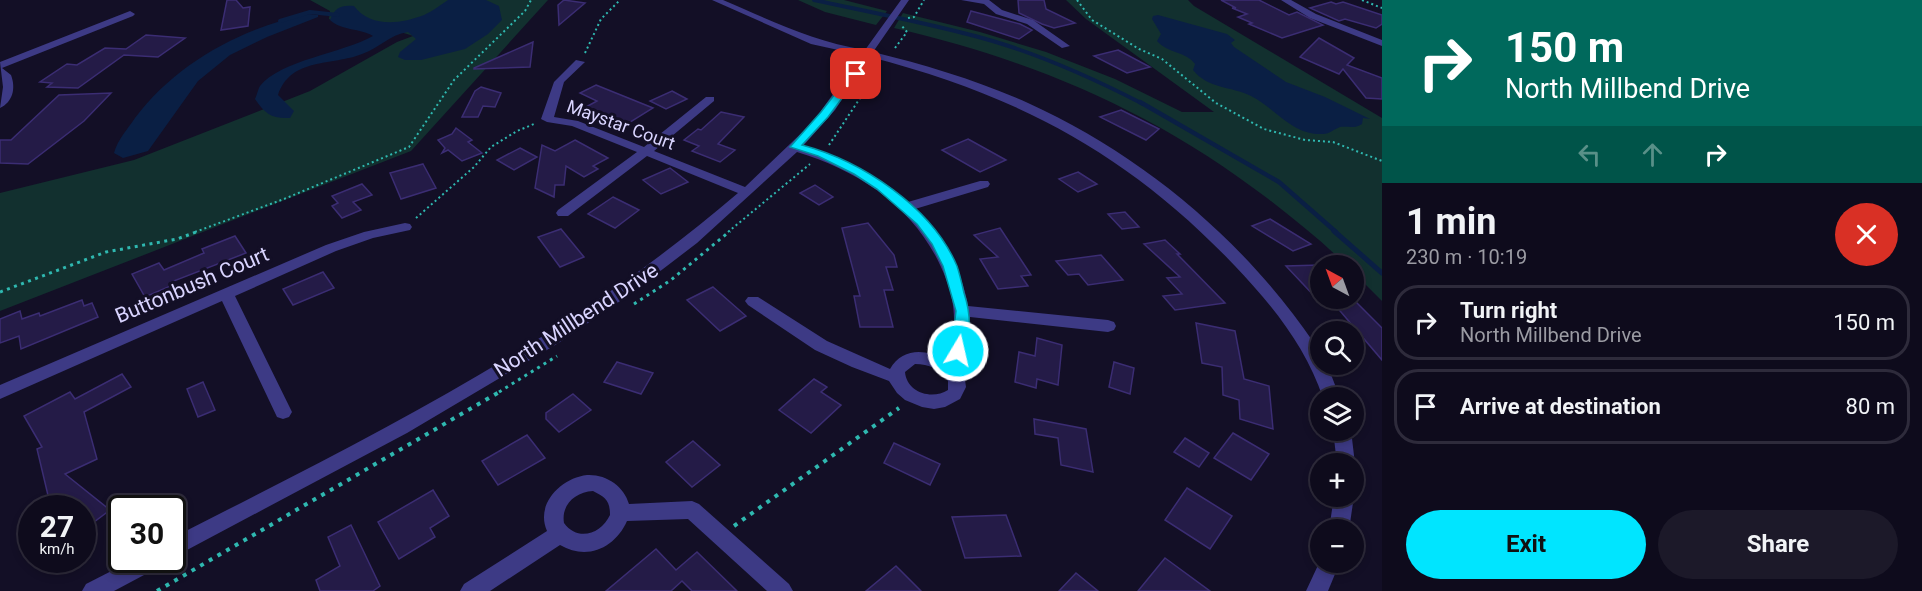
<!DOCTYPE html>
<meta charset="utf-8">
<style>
:root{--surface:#0e0b1c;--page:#1c1929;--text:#f1f3f6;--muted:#9b9ba3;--line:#2e2b3b;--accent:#00e5ff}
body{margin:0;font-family:Roboto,sans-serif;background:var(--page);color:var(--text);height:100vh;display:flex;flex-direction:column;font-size:22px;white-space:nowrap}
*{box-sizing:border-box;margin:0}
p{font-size:20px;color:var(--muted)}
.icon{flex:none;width:33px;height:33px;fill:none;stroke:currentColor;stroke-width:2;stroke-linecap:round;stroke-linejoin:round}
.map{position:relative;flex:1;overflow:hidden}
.drawer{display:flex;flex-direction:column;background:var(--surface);width:540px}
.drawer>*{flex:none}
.hud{background:#00695c;color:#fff;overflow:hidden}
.needle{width:39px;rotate:319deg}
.tools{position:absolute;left:1310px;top:255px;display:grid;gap:12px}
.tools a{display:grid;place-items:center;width:54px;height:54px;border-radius:50%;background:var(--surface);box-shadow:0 3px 9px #0003,0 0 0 2px var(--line);font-size:30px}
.speed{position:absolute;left:18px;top:495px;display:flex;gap:12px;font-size:30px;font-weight:700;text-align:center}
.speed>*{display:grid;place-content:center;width:78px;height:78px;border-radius:50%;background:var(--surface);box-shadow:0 3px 9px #0003,0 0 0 2px var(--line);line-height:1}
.speed small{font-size:15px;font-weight:400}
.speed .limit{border:3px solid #111;border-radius:9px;background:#fff;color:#111}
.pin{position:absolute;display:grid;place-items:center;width:51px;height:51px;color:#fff;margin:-26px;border-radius:12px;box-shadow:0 3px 9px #0006}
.me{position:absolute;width:66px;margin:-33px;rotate:9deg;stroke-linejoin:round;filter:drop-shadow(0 0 4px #0008)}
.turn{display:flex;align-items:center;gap:21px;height:126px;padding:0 24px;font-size:27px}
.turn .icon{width:78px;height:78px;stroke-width:2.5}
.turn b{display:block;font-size:42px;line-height:51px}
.lanes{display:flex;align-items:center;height:57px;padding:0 24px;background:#0003;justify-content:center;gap:30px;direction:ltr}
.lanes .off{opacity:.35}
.round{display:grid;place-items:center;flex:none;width:63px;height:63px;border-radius:32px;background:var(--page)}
.summary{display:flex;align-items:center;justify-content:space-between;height:102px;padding:0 24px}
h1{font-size:36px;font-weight:700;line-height:45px}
.button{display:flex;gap:12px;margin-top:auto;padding:12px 24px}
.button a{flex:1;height:69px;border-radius:36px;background:var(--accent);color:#111;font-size:24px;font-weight:700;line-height:69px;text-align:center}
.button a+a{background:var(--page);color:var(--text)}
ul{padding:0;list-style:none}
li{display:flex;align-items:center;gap:18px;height:75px;margin:0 12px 9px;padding:0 12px;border:3px solid var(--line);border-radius:24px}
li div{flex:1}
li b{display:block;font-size:22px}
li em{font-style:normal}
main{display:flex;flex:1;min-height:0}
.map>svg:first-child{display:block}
.green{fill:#12302f}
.water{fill:#0a1f44}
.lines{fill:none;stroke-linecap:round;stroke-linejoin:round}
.stream-far2{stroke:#0a1f44;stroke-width:4}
.stream-far1{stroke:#0a1f44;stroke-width:4.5}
.stream{stroke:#0a1f44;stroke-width:5}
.building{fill:#241b47;stroke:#3b2d73;stroke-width:1.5}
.path-far2{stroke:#2fb8b0;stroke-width:2;stroke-dasharray:2 3;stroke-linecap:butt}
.path-far1{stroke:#2fb8b0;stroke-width:3;stroke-dasharray:3 4.5;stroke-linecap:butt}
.path{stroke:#2fb8b0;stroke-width:4;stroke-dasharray:4 6;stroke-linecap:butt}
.minor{fill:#3d3a85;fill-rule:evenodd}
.route{fill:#00e5ff;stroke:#0095a6;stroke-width:1.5}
.labels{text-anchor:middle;stroke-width:6;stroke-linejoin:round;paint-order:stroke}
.far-street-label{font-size:18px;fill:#d9d4ff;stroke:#130f26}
.street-label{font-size:21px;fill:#d9d4ff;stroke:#130f26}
</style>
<main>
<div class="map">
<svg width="1382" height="591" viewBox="0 0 1382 591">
<rect width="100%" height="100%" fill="#130f26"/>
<g class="green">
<path d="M310,0H548L411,151L0,311V193L134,160L310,91L397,42L413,36C387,25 355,32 329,19L330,11Z"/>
<polygon points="798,0 844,0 887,11 876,25 825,12"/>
<path d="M1066,0H1188L1194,6L1382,118V301L1353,272V266L1346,265C1322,241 1295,220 1267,198C1153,111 1033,60 894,28L903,13L980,32L1046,52L1115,79L1182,112H1214L1086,19Z"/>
</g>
<g class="water">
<path d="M448,0H486L499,6L502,20L488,34L465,49L421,60H405L398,57L400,52L416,39L408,32C389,35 379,48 362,54C332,66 291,57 278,95L294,111L290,118C272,119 265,114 255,99C257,95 258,89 260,86C281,60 343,53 373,36C360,28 342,31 330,20C335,8 340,5 354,6C370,28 401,24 424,15C433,11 440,5 448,0Z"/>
<path d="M309,14L318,15V17L267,37L230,55L198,81L148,151L123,158L114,153C118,139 127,130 135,118C176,63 243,27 309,14Z"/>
<path d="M1158,15L1227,34L1235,40L1231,43L1234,47L1286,82L1325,97L1370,119L1363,118L1362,124C1355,129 1348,126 1340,127C1334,129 1330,134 1323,134C1293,136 1275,108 1251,96C1231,86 1208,89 1193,70L1195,64C1187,52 1167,53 1157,41L1161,34L1152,19L1153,16Z"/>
</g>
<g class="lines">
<g class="stream-far2">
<path d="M814,0C865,11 917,21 967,34C1028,49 1087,75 1143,104"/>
<polyline points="280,21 310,12 338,15"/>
</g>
<polyline class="stream-far1" points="1140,102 1279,182 1336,232"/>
<polyline class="stream" points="1334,231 1382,273"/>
</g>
<g class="building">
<polygon points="227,0 236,0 243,8 250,7 248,26 221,30"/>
<polygon points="564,0 585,3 559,25 558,5"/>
<polygon points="1018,0 1044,0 1046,9 1075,23 1054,28 1042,24 1019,13"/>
<polygon points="1221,0 1259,0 1289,15 1297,12 1323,25 1282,38 1249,24 1252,23 1238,17 1247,14 1232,8 1236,8"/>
<polygon points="1331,2 1336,4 1343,2 1382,15 1382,24 1376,28 1345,19 1339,21 1310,8"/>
<polygon points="971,11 1020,24 1032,30 1019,39 967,22"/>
<polygon points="146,35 185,38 158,57 124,55 78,88 47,87 52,83 40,82 67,64 77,65 105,48 126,49"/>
<polygon points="1319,38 1354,58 1347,65 1382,78 1382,99 1366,98 1343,69 1339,74 1300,57"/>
<polygon points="533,42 530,67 474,69 474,68"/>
<polygon points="1118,50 1150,67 1127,73 1094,56"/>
<polygon points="596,85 653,108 624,126 605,119 608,117 586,107 597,101 580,93"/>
<polygon points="481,87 501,93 495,107 483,106 478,117 462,117 475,91"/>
<polygon points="672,91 687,99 666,109 650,101"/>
<polygon points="111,93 84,121 28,164 0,163 0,140 11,140 59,95"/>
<polygon points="1121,110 1159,129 1146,140 1100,117"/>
<polygon points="721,112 744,117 718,144 735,150 720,162 692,151 699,146 684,140 698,129 701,130"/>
<polygon points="456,128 472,140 468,142 482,153 462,161 448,150 442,153 445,148 438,140 452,134"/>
<polygon points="968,139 1006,160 980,172 942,150"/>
<polygon points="575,140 608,158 593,166 598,169 584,177 566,166 564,185 555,185 554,197 535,188 542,145 555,151"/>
<polygon points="520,148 537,157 514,170 497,160"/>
<polygon points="423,164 436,188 401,199 390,173"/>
<polygon points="670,168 688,182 661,194 643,180"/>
<polygon points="1078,172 1097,184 1078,192 1059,179"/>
<polygon points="362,184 372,195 353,202 361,210 342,218 332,206 338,203 332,196"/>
<polygon points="815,185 833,197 819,205 800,193"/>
<polygon points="613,197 639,210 615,228 588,214"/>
<polygon points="1125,212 1139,227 1122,229 1108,214"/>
<polygon points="1270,219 1311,244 1293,251 1252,226"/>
<polygon points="868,223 894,255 897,267 886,267 893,290 884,290 893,327 860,327 854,296 860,296 842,228"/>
<polygon points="1000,228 1031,275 1021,276 1028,286 998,289 980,259 998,257 974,235"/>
<polygon points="561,229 584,257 560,267 538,237"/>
<polygon points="235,236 246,253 171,282 173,285 145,297 132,274 159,263 164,270 204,253 202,249"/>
<polygon points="1165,240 1180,254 1177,254 1225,303 1175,310 1163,296 1182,294 1167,278 1180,277 1144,244"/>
<polygon points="1101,255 1123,280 1088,285 1079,274 1068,275 1056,261"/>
<polygon points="1320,265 1320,302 1286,266"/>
<polygon points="323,272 334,288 293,305 283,289"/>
<polygon points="713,287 746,316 720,331 687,300"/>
<polygon points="1329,298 1352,298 1382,328 1382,360"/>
<polygon points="82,300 84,306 92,303 98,317 21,349 19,336 0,343 0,319 20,311 22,319 39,313 40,316"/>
<polygon points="1196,323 1235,331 1244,379 1269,386 1273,429 1240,419 1239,400 1223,395 1222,367 1202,363"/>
<polygon points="1037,338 1062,345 1058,385 1037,379 1036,388 1015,382 1019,352 1035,356"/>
<polygon points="617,362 653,373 641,394 604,382"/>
<polygon points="1114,362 1134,368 1130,394 1109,387"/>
<polygon points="122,374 131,387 84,412 97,459 65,474 110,510 82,531 82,508 51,508 37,449 42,447 24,416 70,392 75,399"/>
<polygon points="814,379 827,387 821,392 841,405 811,433 779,410"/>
<polygon points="203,382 215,410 198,417 187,389"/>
<polygon points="573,394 591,410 559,432 546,419 546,413"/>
<polygon points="1034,419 1086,429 1093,472 1061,465 1058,438 1035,434"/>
<polygon points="1233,433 1269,454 1251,480 1214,458"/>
<polygon points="527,435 545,458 498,485 482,461"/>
<polygon points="1185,438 1209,453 1199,467 1174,452"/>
<polygon points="693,441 720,465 692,487 666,462"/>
<polygon points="894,443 940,464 930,485 884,463"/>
<polygon points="1187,488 1232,516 1210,549 1165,520"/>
<polygon points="433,490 449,516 430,528 435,537 399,559 378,522"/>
<polygon points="1006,515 1021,556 965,558 952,517"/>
<polygon points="351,525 380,586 373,591 320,591 316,580 340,566 328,537"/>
<polygon points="656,549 676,570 697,552 737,591 692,591 682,581 671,591 606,591"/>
<polygon points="1165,558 1210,591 1138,591"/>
<polygon points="896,566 921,591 866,591"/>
<polygon points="1076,573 1098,591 1059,591"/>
</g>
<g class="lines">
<g class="path-far2">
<polyline points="1077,0 1092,20 1139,49 1162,59 1216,103 1264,129 1305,140 1333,142 1382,161"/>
<polyline points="1362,0 1382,8"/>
<polyline points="908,18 914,17 924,0"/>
<polyline points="895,48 907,32 901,25"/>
<polyline points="585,53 601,19 620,0"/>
<polyline points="829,145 880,68"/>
<polyline points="416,218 474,167 491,147 517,131 534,124"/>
<polyline points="195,232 284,199 409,147 454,80 525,11 531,0"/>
<polyline points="728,232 810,164"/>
</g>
<g class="path-far1">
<polyline points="0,292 106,252 177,239 199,231"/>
<polyline points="634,304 671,280 730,231"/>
<polyline points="499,392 557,356"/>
</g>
<g class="path">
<polyline points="734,526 899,408"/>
<polyline points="157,591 501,391"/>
</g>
<g class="minor">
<path d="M712,0H723C772,21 812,41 865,50L901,0H909L873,52C926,65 979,81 1028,103C1141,154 1244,240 1314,343L1320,353V364H1327L1340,398H1323C1306,347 1272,305 1235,266C1130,155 1018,95 870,57L835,110L803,146C842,158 878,174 908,202L980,181H988L990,184L988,187L915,209C942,234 962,270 968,306L1108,320L1114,322L1116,326L1114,330L1108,332L970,317L968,338L956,367L965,380L966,387L960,399L945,407L934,409L922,407L905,400L897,393L889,381L852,367L815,350L748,305L745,301L748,297H758L827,341L890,369C902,348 925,349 944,359C958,333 956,305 946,279C921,212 863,172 797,152L697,243L629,295L557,344L407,433L172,558V538C372,436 566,341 738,193L647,156L568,216H558L556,213L558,210L637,152L572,126L547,122L541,119L554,82L576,60L585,62L564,82L554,117L578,121L644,147L706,97H714V101L654,151L745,187L813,122L861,55L811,44ZM915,364C929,364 940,369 948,381V390C932,400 907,393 905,372Z"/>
<polygon points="961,0 989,0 1002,10 1033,20 1070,46 1062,48 1027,24 996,14 984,4"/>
<polygon points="1281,0 1291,0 1316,14 1382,40 1382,46 1310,18"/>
<path d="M130,11L135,14L133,16L2,68L11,75C16,88 13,102 0,108L3,87L0,62Z"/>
<polygon points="405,223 410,224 412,227 410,230 373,238 336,251 235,296 292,412 289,417 283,419 277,417 222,301 0,399 0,385 326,245 364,232"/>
<polygon points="1333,430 1351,430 1355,464 1353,469 1353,464 1337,464"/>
<path d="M587,475C606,474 624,486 629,504L692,501L699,504L789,584L793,591H767L688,519L627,521C615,548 587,561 560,545L490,591H460L464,584L547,531C535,504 561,478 587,475ZM593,491C605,497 610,500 610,515C601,534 578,542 564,523C561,505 575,492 593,491Z"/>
<polygon points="1353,495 1354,496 1349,530 1329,530 1334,496"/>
<polygon points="133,560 162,560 159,567 114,591 82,591 86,584"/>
<polygon points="1320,561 1340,562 1328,591 1306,591"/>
</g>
</g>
<path class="route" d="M852,72L860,74L828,117L802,145C862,161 932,207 957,266C960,275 962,284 964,293C970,311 973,338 963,355H953L951,351L956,311L943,266L932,244L917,224L877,189L854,174L818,156L790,147L821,112Z"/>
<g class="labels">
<g class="far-street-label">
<text transform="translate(621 125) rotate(20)" y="6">Maystar Court</text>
</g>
<g class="street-label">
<text transform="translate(192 285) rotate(-23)" y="7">Buttonbush Court</text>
<text transform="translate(576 320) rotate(-33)" y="7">North Millbend Drive</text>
</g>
</g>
</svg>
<div class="tools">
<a><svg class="needle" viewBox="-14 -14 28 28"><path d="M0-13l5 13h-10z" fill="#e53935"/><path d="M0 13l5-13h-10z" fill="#9b9ba3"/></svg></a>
<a><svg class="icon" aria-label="search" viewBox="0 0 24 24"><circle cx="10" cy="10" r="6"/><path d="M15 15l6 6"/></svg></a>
<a><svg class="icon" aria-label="layers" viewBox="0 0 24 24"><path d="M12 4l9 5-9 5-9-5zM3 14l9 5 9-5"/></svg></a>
<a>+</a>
<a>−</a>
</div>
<div class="speed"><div>27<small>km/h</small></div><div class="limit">30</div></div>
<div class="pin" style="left:856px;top:74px;background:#d93025"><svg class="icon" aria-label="arrive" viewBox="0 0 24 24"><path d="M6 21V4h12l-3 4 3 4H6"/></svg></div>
<svg class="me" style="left:958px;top:351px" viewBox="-20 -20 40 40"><circle r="17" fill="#00e5ff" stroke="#fff" stroke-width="3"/><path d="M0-11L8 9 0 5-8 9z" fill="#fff"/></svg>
</div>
<section class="drawer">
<div class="hud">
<div class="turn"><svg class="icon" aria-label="right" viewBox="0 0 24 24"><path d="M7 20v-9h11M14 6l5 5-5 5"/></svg><div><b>150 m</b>North Millbend Drive</div></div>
<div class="lanes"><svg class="icon off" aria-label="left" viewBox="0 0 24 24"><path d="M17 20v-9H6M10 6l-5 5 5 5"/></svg><svg class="icon off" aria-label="ahead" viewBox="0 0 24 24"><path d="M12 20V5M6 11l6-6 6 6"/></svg><svg class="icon" aria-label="right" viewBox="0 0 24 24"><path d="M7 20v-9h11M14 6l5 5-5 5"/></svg></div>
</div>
<div class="summary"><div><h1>1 min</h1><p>230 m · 10:19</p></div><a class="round" style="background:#d93025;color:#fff"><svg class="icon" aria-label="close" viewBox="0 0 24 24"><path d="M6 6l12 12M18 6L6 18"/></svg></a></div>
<ul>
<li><svg class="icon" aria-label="right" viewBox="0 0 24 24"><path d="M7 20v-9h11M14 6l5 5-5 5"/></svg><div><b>Turn right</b><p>North Millbend Drive</p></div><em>150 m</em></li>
<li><svg class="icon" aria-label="arrive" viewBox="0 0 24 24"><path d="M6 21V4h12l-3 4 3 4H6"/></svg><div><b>Arrive at destination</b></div><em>80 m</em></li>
</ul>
<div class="button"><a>Exit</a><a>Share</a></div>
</section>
</main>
